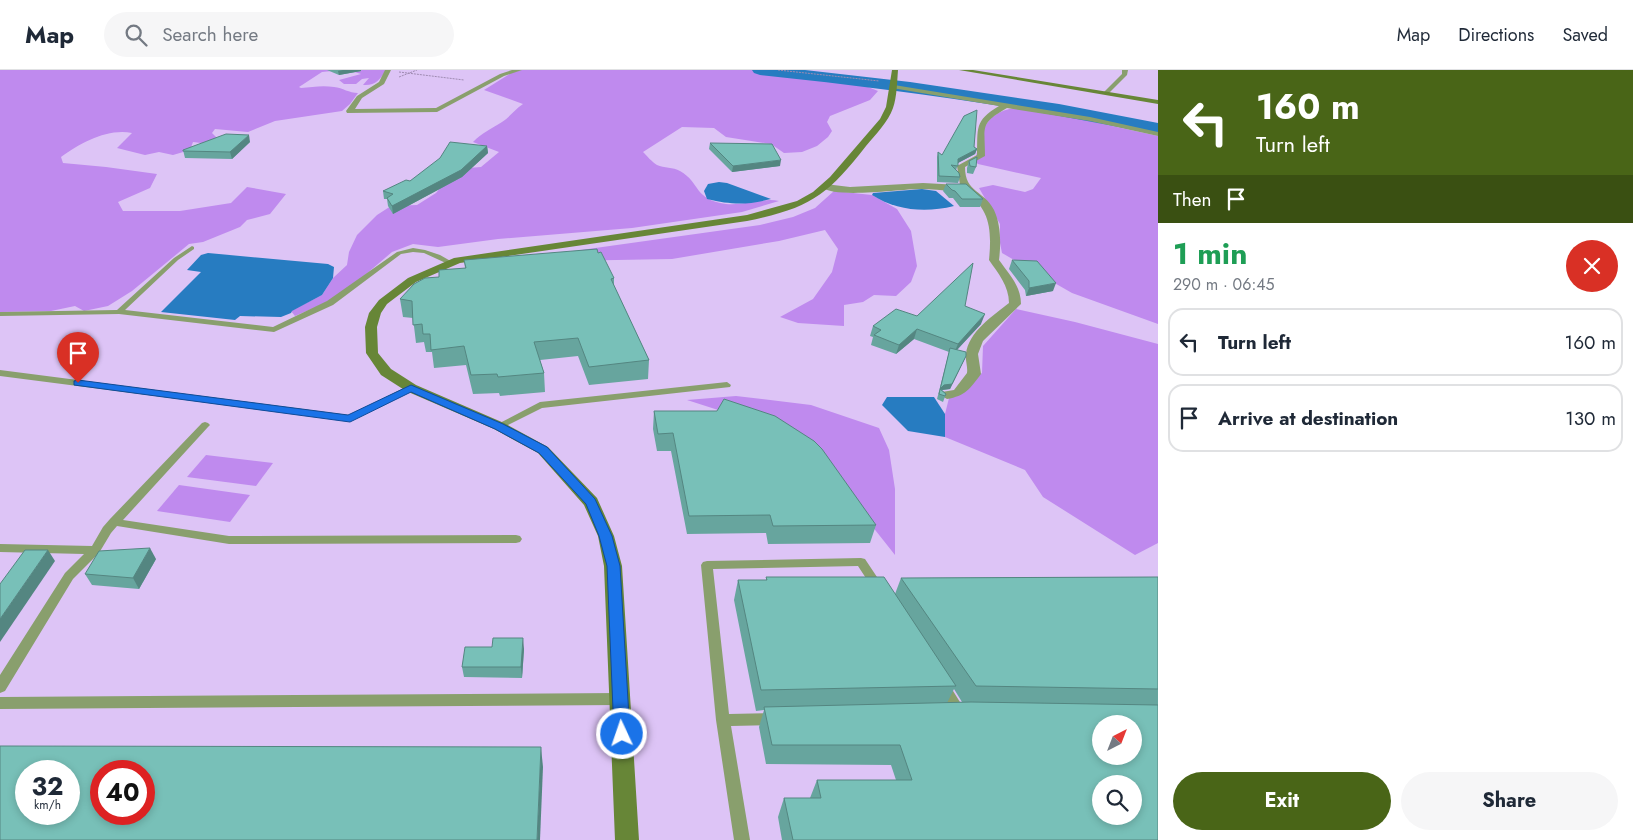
<!DOCTYPE html>
<meta charset="utf-8">
<style>
:root{--surface:#fff;--page:#f6f6f7;--text:#1f2937;--muted:#747a83;--line:#e0e1e3;--accent:#496517}
body{margin:0;font-family:Jost,sans-serif;background:var(--page);color:var(--text);height:100vh;display:flex;flex-direction:column;font-size:19px;white-space:nowrap}
*{box-sizing:border-box;margin:0}
p{font-size:16px;color:var(--muted)}
.icon{flex:none;width:28px;height:28px;fill:none;stroke:currentColor;stroke-width:2;stroke-linecap:round;stroke-linejoin:round}
.map{position:relative;flex:1;overflow:hidden}
.sheet{display:flex;flex-direction:column;background:var(--surface);width:475px}
.sheet>*{flex:none}
.hud{background:#496517;color:#fff;overflow:hidden}
.needle{width:32px;rotate:42deg}
.buttons{position:absolute;left:1092px;top:645px;display:grid;gap:10px}
.buttons a{display:grid;place-items:center;width:50px;height:50px;border-radius:50%;background:var(--surface);box-shadow:0 2px 8px #0003;font-size:25px}
.speed{position:absolute;left:15px;top:690px;display:flex;gap:10px;font-size:25px;font-weight:700;text-align:center}
.speed>*{display:grid;place-content:center;width:65px;height:65px;border-radius:50%;background:var(--surface);box-shadow:0 2px 8px #0003;line-height:1}
.speed small{font-size:12px;font-weight:400}
.speed .limit{border:8px solid #d22;background:#fff;color:#111}
.pin{position:absolute;display:grid;place-items:center;width:42px;height:42px;color:#fff;margin:-51px -21px;border-radius:50% 50% 50% 0;rotate:-45deg;box-shadow:0 0 5px #0007}
.pin .icon{rotate:45deg}
.me{position:absolute;width:55px;margin:-28px;rotate:357deg;stroke-linejoin:round;filter:drop-shadow(0 0 4px #0008)}
.turn{display:flex;align-items:center;gap:18px;height:105px;padding:0 15px;font-size:22px}
.turn .icon{width:65px;height:65px;stroke-width:2.5}
.turn b{display:block;font-size:35px;line-height:42px}
.then{display:flex;align-items:center;height:48px;padding:0 15px;background:#0003;gap:10px;font-size:19px}
.round{display:grid;place-items:center;flex:none;width:52px;height:52px;border-radius:26px;background:var(--page)}
.headline{display:flex;align-items:center;justify-content:space-between;height:85px;padding:0 15px}
h1{font-size:30px;font-weight:700;line-height:38px;color:#1e9e55}
.cta{display:flex;gap:10px;margin-top:auto;padding:10px 15px}
.cta a{flex:1;height:58px;border-radius:30px;background:var(--accent);color:#fff;font-size:20px;font-weight:700;line-height:58px;text-align:center}
.cta a+a{background:var(--page);color:var(--text)}
ul{padding:0;list-style:none}
li{display:flex;align-items:center;gap:15px;height:68px;margin:0 10px 8px;padding:0 5px;border:2px solid var(--line);border-radius:15px}
li div{flex:1}
li b{display:block;font-size:19px}
li em{font-style:normal}
header{display:flex;align-items:center;gap:30px;box-sizing:border-box;height:70px;padding:0 25px;background:var(--surface);border-bottom:1px solid var(--line)}
header strong{font-size:24px}
nav{display:flex;gap:28px;margin-inline-start:auto;font-size:18px}
.search{width:350px;height:45px;background:var(--page);display:flex;align-items:center;gap:12px;box-sizing:border-box;padding:0 18px;border-radius:28px;color:var(--muted);font-size:19px}
main{display:flex;flex:1;min-height:0}
.map>svg:first-child{display:block}
.green{fill:#bf8aee}
.water{fill:#277cc1}
.lines{fill:none;stroke-linecap:round;stroke-linejoin:round}
.river{fill:#277cc1;fill-rule:evenodd}
.path{stroke:#9f8bb2;stroke-width:1;stroke-dasharray:2 1;stroke-linecap:butt}
.lane{fill:#899f6d;fill-rule:evenodd}
.street{fill:#899f6d;fill-rule:evenodd}
.secondary{fill:#678637;fill-rule:evenodd}
.wall{fill:#67a59e;fill-rule:evenodd}
.shaded-wall{fill:#548681}
.building{fill:#78c0b8;stroke:#548681;fill-rule:evenodd}
.route{fill:#1a73e8;stroke:#114b97}
</style>
<header>
<strong>Map</strong>
<div class="search"><svg class="icon" aria-label="search" viewBox="0 0 24 24"><circle cx="10" cy="10" r="6"/><path d="M15 15l6 6"/></svg>Search here</div>
<nav><a>Map</a><a>Directions</a><a>Saved</a></nav>
</header>
<main>
<div class="map">
<svg width="1158" height="770" viewBox="0 0 1158 770">
<rect width="100%" height="100%" fill="#ddc4f6"/>
<g class="green">
<path d="M0,0H342L322,2L299,17L301,18C312,17 323,15 334,17C343,18 349,23 358,23L350,34L342,41L275,51L248,62L215,59L212,63L217,68L209,74L193,72L190,80L173,85L159,82L145,85L117,78L132,63C108,58 80,73 61,87L63,93L106,97L157,104L150,118L118,132L123,141H180L231,133L247,117L286,124L270,144L247,150L240,157L203,172L189,174L132,221L108,236L84,241L75,236L51,241L0,242Z"/>
<path d="M348,0H386C380,10 375,16 363,15L369,8L362,9L356,14H344L339,10L361,4Z"/>
<path d="M521,0H756L853,11L878,21L870,30L830,46L827,52L832,61L828,67L817,76L802,82L784,83L771,74L726,67L714,58L682,57L643,82C647,86 652,92 657,95C664,98 673,97 680,101C701,113 693,129 726,134C744,136 764,127 779,131L742,142L632,158L498,169L438,177L413,174L392,182L351,217L325,233L295,246L291,241L322,225L333,208L347,195L349,182L357,165L377,145L391,136L417,135L436,123L456,99L481,97L499,82L473,72C482,63 491,59 502,52C510,47 514,40 523,34L484,20L511,3Z"/>
<path d="M1014,38L1071,47L1158,66V254L1072,223L1002,183L1000,173V154L979,118L993,115L1025,122L1033,119L1041,108L978,94L975,91C982,63 982,44 1014,38Z"/>
<polygon points="834,121 872,125 897,139 911,161 917,196 911,212 896,226 874,225 863,232 844,235 844,256 798,253 780,247 813,229 832,202 838,179 825,160 779,171 672,189 561,191 581,180 760,155 793,147 815,138"/>
<polygon points="1016,239 1075,252 1158,274 1158,473 1135,485 1043,427 1025,400 945,367 945,344 950,324 982,303 983,276"/>
<polygon points="736,326 811,335 879,358 889,380 895,419 895,485 811,379 740,347 687,330"/>
<polygon points="206,385 273,393 256,416 187,407"/>
<polygon points="179,415 250,425 230,452 157,441"/>
</g>
<g class="water">
<path d="M719,112L727,113L771,129C747,135 732,135 707,129L704,121L708,114Z"/>
<path d="M922,119L936,121L954,136C926,143 897,141 872,125L873,123Z"/>
<polygon points="208,183 328,194 334,197 333,208 322,225 292,241 291,243 281,247 240,246 235,250 161,242 201,202 187,200 201,185"/>
<polygon points="887,327 934,327 945,344 945,367 908,361 882,335"/>
</g>
<g class="lines">
<path class="river" d="M752,0H805L910,12L1059,34L1158,53V65C1026,37 894,19 760,5L754,3Z"/>
<g class="path">
<polyline points="778,0 879,11"/>
<polyline points="399,2 464,10"/>
<polyline points="399,7 417,0"/>
</g>
<g class="lane">
<polygon points="192,176 194,177 194,179 178,190 125,240 273,257 327,231 397,182 413,178 425,180 440,185 454,193 448,194 424,183 413,182 401,184 333,235 274,262 119,244 0,246 0,242 117,240 174,188"/>
<polygon points="0,300 349,345 408,316 411,315 415,318 350,351 0,306"/>
<polygon points="727,312 731,315 730,317 542,338 502,358 496,358 494,356 540,332"/>
<polygon points="205,352 208,353 210,355 208,357 123,450 229,466 516,465 520,466 522,469 520,472 516,473 229,474 117,456 111,463 99,483 73,509 5,621 0,623 0,605 65,503 84,484 0,482 0,474 92,476 103,457 110,449 202,353"/>
<polygon points="861,488 865,489 885,519 883,522 879,524 875,522 858,496 713,499 729,644 774,643 779,645 781,649 779,653 774,655 731,656 750,770 734,770 716,650 701,495 703,492 707,491"/>
<polygon points="943,611 948,613 965,640 967,644 965,648 960,650 955,648 938,621 936,617 938,613"/>
<polygon points="620,623 625,625 627,629 625,633 620,635 0,639 0,627"/>
</g>
<g class="street">
<polygon points="385,0 391,0 384,14 362,28 355,39 436,38 500,4 512,0 522,0 504,6 437,42 347,43 346,41 357,26 379,12"/>
<polygon points="1122,0 1128,0 1127,5 1108,24 1104,24 1104,22 1122,4"/>
<path d="M894,15L1090,47L1158,62V66L1090,51L1007,38C979,54 985,56 985,86L965,97C965,123 984,120 994,140C1001,155 1001,174 999,190C1009,204 1021,216 1021,234L983,271L978,284L981,304C970,319 965,326 947,329L940,325L942,322L954,320L967,303C968,297 965,290 966,284C968,262 994,245 1009,233C1009,216 998,203 989,190C992,158 990,139 964,120C949,122 935,119 921,119C899,119 836,129 821,117L825,114L850,117L923,113L960,115L957,96L977,85C978,58 974,51 999,36L892,18L891,17Z"/>
</g>
<g class="secondary">
<path d="M892,0H898C897,12 897,27 893,38C888,52 876,64 866,76C827,126 810,138 747,151L460,193L416,212L387,234L381,243L377,257L378,283L391,299L416,315L504,353L548,377L597,428L614,466L622,496L639,770H615L604,496L598,466L584,435L538,383L494,359L406,321L381,305L366,283L365,257L369,243L379,230L408,208L454,188L747,145L797,131L813,122L830,107L880,49L886,37Z"/>
<polygon points="959,0 973,0 1158,30 1158,34"/>
</g>
</g>
<g class="wall">
<polygon points="327,0 361,0 361,1 339,5"/>
<polygon points="250,72 232,89 185,88 183,80"/>
<polygon points="710,73 780,96 732,102 709,79"/>
<polygon points="487,76 488,83 462,107 393,144 388,136 387,129 384,129 383,121 410,111"/>
<polygon points="974,77 977,79 975,84 958,93 956,101 960,107 958,113 937,112 937,87 938,82 942,85"/>
<polygon points="969,91 976,97 973,104 967,103 967,98"/>
<polygon points="946,114 983,129 980,137 960,137 953,128 949,128 943,121"/>
<polygon points="464,190 614,208 614,216 649,290 648,309 589,315 578,286 540,290 544,303 545,322 500,326 499,323 473,324 466,295 434,298 432,282 426,282 424,272 416,273 413,248 403,247 400,229 439,207 465,198"/>
<polygon points="1012,190 1053,221 1026,226 1025,220 1009,199"/>
<polygon points="965,236 981,254 957,280 966,286 950,319 942,320 946,324 943,332 937,329 949,282 914,269 896,284 871,275 873,267 870,266 873,256 917,246"/>
<polygon points="654,341 876,455 870,473 768,474 766,463 687,464 671,381 657,381 653,359"/>
<polygon points="156,489 139,519 92,515 85,504"/>
<path d="M766,507L895,524L901,508L1158,507V770H782L778,747L784,728H810L817,710H896L891,695L766,694L759,657L764,640L756,641L734,530L738,510H766ZM954,619L962,632L947,633Z"/>
<polygon points="524,579 522,608 464,607 462,597"/>
</g>
<g class="shaded-wall">
<polygon points="343,0 361,0 361,1 339,5 338,1"/>
<polygon points="249,65 250,72 232,89 230,82"/>
<polygon points="487,76 488,83 462,107 393,144 392,136"/>
<polygon points="977,79 975,84 956,94 958,89"/>
<polygon points="781,90 780,96 732,102 733,96"/>
<polygon points="1056,213 1053,221 1026,226 1029,218"/>
<polygon points="985,244 981,254 954,283 958,274"/>
<polygon points="917,259 914,269 896,284 899,275"/>
<polygon points="966,286 950,319 942,320 940,319"/>
<polygon points="150,478 156,489 139,519 133,508"/>
<polygon points="48,480 55,491 0,572 0,549"/>
<polygon points="523,568 524,579 522,608 521,597"/>
<polygon points="541,677 543,697 540,770 537,770"/>
</g>
<g class="building">
<polygon points="977,40 974,77 977,79 958,89 958,96 951,95 959,103 960,107 939,106 938,82 942,85 964,46"/>
<polygon points="226,64 249,65 230,82 183,81 183,80"/>
<polygon points="450,72 487,76 461,100 392,136 387,128 393,124 383,121 406,110 410,111 440,88"/>
<polygon points="710,73 772,74 781,90 733,96"/>
<polygon points="977,87 976,97 970,96 969,91"/>
<polygon points="946,114 966,114 983,129 962,129 955,121 952,120"/>
<polygon points="597,179 598,183 601,182 614,208 611,209 649,290 589,297 578,268 534,272 544,303 498,307 497,304 471,305 464,276 431,280 430,264 423,264 422,254 413,255 412,231 400,229 414,214 425,208 439,207 439,200 466,198 464,190"/>
<polygon points="1012,190 1037,191 1056,213 1029,218 1029,211"/>
<polygon points="973,193 965,236 985,244 958,274 917,259 899,275 874,265 881,260 873,256 896,239 917,246"/>
<polygon points="950,278 966,282 966,286 952,314 944,315 940,319 946,324 945,326 939,324"/>
<polygon points="724,329 775,346 814,371 822,379 876,455 773,456 770,445 689,446 673,363 658,364 654,341 717,341"/>
<polygon points="150,478 133,508 85,504 99,481"/>
<polygon points="25,480 48,480 0,549 0,514"/>
<polygon points="766,507 884,507 956,616 761,620 738,510 767,510"/>
<polygon points="1158,507 1158,619 976,616 901,508"/>
<polygon points="493,568 523,568 521,597 462,597 465,577 492,577"/>
<path d="M971,632L1158,635V770H793L784,728H821L817,710H912L900,675H772L764,637ZM1101,654H1134V686H1101ZM1101,714H1134V746H1101Z"/>
<path d="M0,676L541,677L537,770H0ZM26,701H69V744H26ZM101,701H144V744H101Z"/>
</g>
<polygon class="route" points="78,310 348,345 411,315 503,354 547,377 595,429 612,466 620,496 630,664 628,670 622,672 616,670 614,664 607,496 599,466 586,434 539,383 495,359 411,322 350,352 74,315 74,311"/>
</svg>
<div class="buttons">
<a><svg class="needle" viewBox="-14 -14 28 28"><path d="M0-13l5 13h-10z" fill="#e53935"/><path d="M0 13l5-13h-10z" fill="#747a83"/></svg></a>
<a><svg class="icon" aria-label="search" viewBox="0 0 24 24"><circle cx="10" cy="10" r="6"/><path d="M15 15l6 6"/></svg></a>
</div>
<div class="speed"><div>32<small>km/h</small></div><div class="limit">40</div></div>
<div class="pin" style="left:78px;top:313px;background:#d93025"><svg class="icon" aria-label="arrive" viewBox="0 0 24 24"><path d="M6 21V4h12l-3 4 3 4H6"/></svg></div>
<svg class="me" style="left:622px;top:664px" viewBox="-20 -20 40 40"><circle r="17" fill="#1a73e8" stroke="#fff" stroke-width="3"/><path d="M0-11L8 9 0 5-8 9z" fill="#fff"/></svg>
</div>
<section class="sheet">
<div class="hud">
<div class="turn"><svg class="icon" aria-label="left" viewBox="0 0 24 24"><path d="M17 20v-9H6M10 6l-5 5 5 5"/></svg><div><b>160 m</b>Turn left</div></div>
<div class="then">Then<svg class="icon" aria-label="arrive" viewBox="0 0 24 24"><path d="M6 21V4h12l-3 4 3 4H6"/></svg></div>
</div>
<div class="headline"><div><h1>1 min</h1><p>290 m · 06:45</p></div><a class="round" style="background:#d93025;color:#fff"><svg class="icon" aria-label="close" viewBox="0 0 24 24"><path d="M6 6l12 12M18 6L6 18"/></svg></a></div>
<ul>
<li><svg class="icon" aria-label="left" viewBox="0 0 24 24"><path d="M17 20v-9H6M10 6l-5 5 5 5"/></svg><div><b>Turn left</b></div><em>160 m</em></li>
<li><svg class="icon" aria-label="arrive" viewBox="0 0 24 24"><path d="M6 21V4h12l-3 4 3 4H6"/></svg><div><b>Arrive at destination</b></div><em>130 m</em></li>
</ul>
<div class="cta"><a>Exit</a><a>Share</a></div>
</section>
</main>
